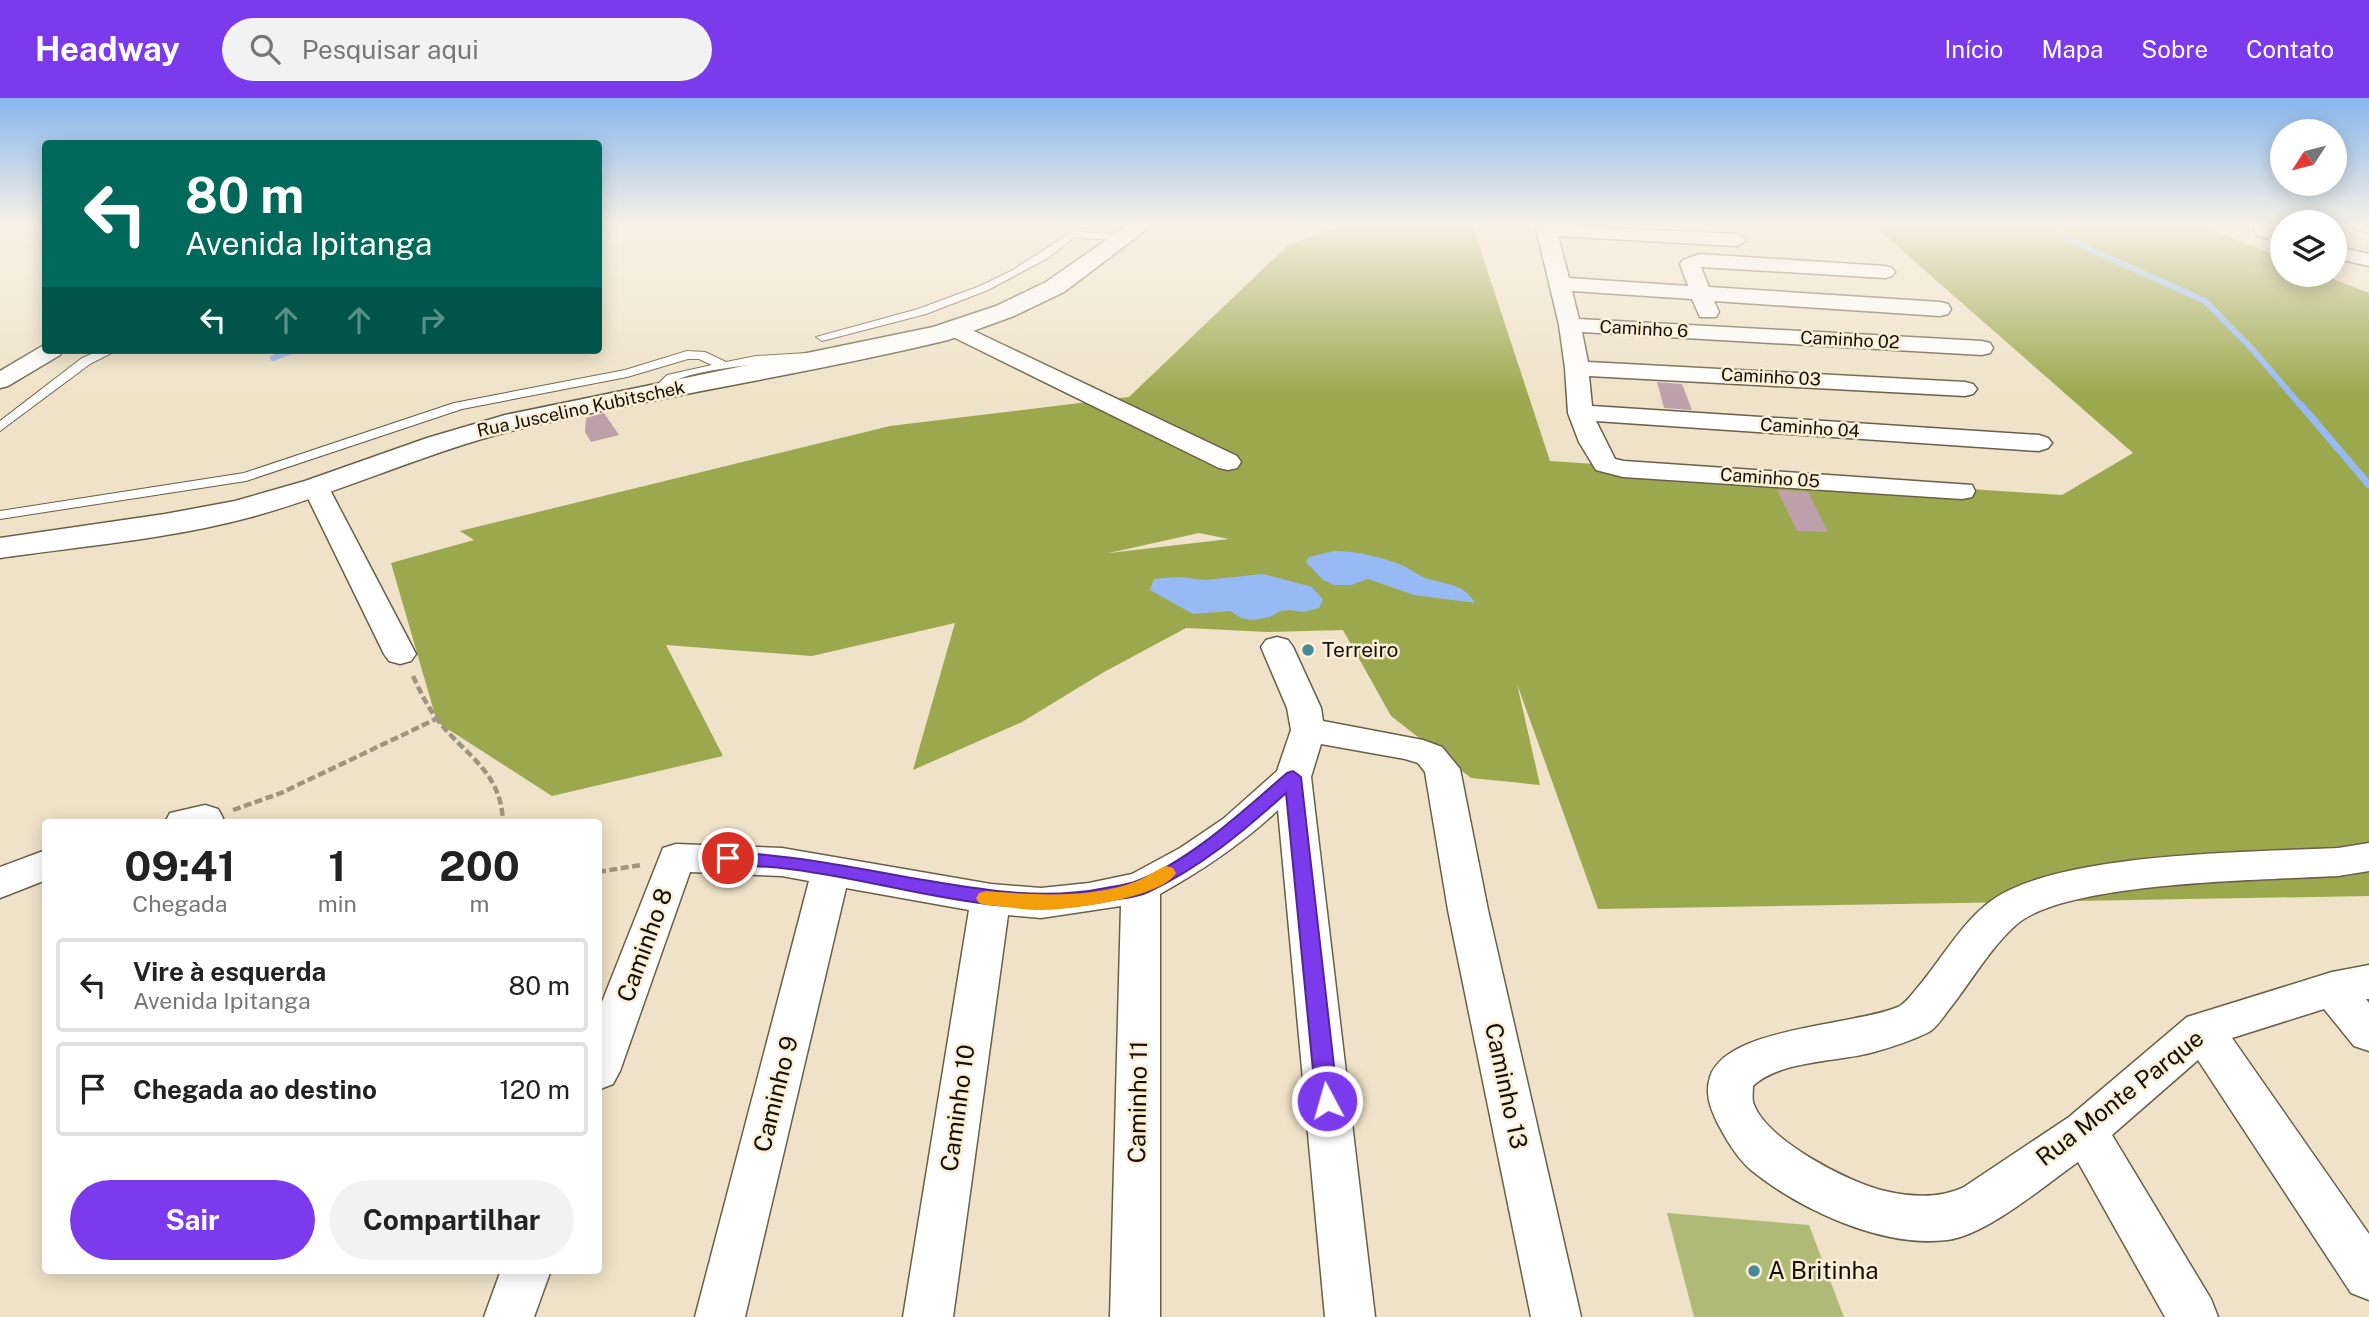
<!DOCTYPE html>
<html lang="pt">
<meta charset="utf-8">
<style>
:root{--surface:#fff;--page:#f2f2f2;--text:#222;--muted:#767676;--line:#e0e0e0;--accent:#7c3aed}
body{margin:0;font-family:"Public Sans",sans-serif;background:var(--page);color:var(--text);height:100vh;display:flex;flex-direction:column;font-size:26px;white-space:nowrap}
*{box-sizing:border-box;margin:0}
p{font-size:23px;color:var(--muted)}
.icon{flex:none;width:38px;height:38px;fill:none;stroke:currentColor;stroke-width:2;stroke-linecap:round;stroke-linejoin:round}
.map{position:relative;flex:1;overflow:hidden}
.details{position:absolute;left:42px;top:721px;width:560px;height:455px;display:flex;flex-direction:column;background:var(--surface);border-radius:7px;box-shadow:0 4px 18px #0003}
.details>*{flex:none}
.hud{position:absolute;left:42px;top:42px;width:560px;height:214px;border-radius:7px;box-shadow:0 4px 18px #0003;background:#00695c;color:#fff;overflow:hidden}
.needle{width:46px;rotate:234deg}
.controls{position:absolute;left:2270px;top:21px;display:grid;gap:14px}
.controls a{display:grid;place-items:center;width:77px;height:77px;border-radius:50%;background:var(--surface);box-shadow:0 4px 18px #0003;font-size:35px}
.pin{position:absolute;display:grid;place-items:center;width:60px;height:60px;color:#fff;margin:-30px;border:4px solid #fff;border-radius:50%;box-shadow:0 2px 7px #0007}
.me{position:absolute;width:77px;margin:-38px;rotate:354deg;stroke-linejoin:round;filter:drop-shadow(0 0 5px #0008)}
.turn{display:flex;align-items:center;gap:24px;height:147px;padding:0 28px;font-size:32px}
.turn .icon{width:91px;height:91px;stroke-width:2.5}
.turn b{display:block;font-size:49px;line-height:60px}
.lanes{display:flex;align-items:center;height:66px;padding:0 28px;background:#0003;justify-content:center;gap:35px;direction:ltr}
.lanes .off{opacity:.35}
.eta{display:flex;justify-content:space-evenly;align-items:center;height:119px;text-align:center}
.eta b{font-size:42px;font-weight:700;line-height:49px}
.action{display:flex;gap:14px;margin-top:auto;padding:14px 28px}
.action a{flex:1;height:80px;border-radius:42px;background:var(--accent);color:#fff;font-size:28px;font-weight:700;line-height:80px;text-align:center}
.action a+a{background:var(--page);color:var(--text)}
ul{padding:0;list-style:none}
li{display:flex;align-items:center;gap:21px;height:94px;margin:0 14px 10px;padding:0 14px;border:4px solid var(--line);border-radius:7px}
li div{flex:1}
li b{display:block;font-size:26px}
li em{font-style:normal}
header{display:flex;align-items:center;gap:42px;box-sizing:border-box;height:98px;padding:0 35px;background:var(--accent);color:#fff}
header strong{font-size:33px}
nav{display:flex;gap:38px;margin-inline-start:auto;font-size:24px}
.search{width:490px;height:63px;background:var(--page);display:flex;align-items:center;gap:18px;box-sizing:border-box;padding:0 24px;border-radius:38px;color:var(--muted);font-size:26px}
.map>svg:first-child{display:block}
.green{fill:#b0ba77}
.forest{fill:#9ca84e;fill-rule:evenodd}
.water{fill:#97baf5}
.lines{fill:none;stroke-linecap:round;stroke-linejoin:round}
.stream-far1{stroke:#97baf5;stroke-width:6}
.stream{stroke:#97baf5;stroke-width:7}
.building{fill:#bda0aa}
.service-casing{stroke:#6a5f48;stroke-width:2}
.minor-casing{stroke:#6a5f48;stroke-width:3}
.secondary-casing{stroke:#6a5f48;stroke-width:3}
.path{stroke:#9e9581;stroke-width:4.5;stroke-dasharray:8 3.5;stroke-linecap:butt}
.service{fill:#fff;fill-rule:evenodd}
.minor{fill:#fff;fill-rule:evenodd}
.secondary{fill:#fff;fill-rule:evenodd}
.route{fill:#7c3aed;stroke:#51269a;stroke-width:2}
.slow{fill:#f59e0b}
.poi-dot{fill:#458a97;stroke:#fcefd5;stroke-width:2.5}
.labels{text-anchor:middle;stroke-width:5;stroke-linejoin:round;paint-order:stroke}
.far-street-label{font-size:18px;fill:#141007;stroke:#fcefd5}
.poi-label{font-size:21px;fill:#141007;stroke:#fcefd5;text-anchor:start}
.near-street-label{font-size:24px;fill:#141007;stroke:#fcefd5}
.near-poi-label{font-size:24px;fill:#141007;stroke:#fcefd5;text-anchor:start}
</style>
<header>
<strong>Headway</strong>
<div class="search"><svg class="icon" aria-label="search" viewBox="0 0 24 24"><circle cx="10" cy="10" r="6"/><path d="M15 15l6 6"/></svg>Pesquisar aqui</div>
<nav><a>Início</a><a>Mapa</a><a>Sobre</a><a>Contato</a></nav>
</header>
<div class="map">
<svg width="2369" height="1219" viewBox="0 0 2369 1219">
<rect width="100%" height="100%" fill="#efe2c8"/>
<polygon class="green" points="1667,1115 1809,1127 1844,1219 1694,1219"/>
<path class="forest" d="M1345,126H1472L1550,363L2062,397L2133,355L1872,126H2197L2282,160V177H2323L2369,195V798L1598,811L1517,586L1540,687L1471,680L1391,618L1343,532L1268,534L1186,530L1104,574L1022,624L913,672L955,525L812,558L666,547L723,658L552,698L437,624L391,465L474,442L460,433L890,328L1129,299L1288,147ZM1199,435L1229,441L1109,455Z"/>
<g class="water">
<path d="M1334,453C1358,453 1381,459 1404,468C1410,471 1416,476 1423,479C1443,487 1463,484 1475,505L1414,497L1368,481L1351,487H1334L1323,482L1306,464L1309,459Z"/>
<polygon points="1263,476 1312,489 1323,502 1319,510 1304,514 1290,512 1280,513 1270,519 1253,522 1241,520 1230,513 1193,516 1150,492 1154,481 1178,479 1205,482"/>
</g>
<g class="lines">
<g class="stream-far1">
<polyline points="2058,126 2065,140 2205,203 2252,251 2302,309"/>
<polyline points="273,260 294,252"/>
</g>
<polyline class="stream" points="2301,307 2369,387"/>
</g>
<g class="building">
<polygon points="1657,284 1682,286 1692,312 1664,310"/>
<polygon points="604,315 619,337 591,344 585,334 586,320"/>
<polygon points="1777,392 1808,394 1828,434 1797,433"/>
</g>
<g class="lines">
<defs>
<g id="service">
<polygon points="1073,133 1123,137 1128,140 1123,143 1075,139 1048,160 988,192 926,216 822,243 816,239 918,211 980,188 1011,173"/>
<polygon points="101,252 117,252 90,266 0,333 0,323 82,260"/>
<path d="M687,253L705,254L726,264L756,258L807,255L813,259L807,263C780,264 694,270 674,284C670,287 666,292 662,296H654V290L667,277L712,267L699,261H688L627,279L462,311L246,383L0,421V413L244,375L454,305L625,272Z"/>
</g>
<g id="minor">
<polygon points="1535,126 1737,136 1747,142 1737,148 1558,138 1569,180 1688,188 1680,166 1683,162 1699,156 1885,168 1892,170 1895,174 1892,178 1885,180 1701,169 1709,189 1940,204 1948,206 1951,211 1948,216 1940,218 1714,203 1719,214 1716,219 1700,219 1692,201 1572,193 1579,221 1982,243 1990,245 1993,250 1990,255 1982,257 1582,234 1588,264 1965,284 1973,286 1977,291 1973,296 1965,298 1589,278 1592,308 2039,337 2048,340 2052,345 2048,350 2039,353 1596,323 1615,361 1624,363 1972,387 1975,393 1972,399 1962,401 1623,379 1596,372 1579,344 1568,315 1565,270 1559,227"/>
<polygon points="2258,126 2282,126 2282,130 2278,132 2282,133 2282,146 2257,137 2254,130"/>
<polygon points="2350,126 2369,126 2369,134 2353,130"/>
<polygon points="2334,148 2369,156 2369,168 2334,160"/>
<polygon points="955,224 1237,358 1241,364 1237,370 1228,372 1219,370 947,236 944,231 947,226"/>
<polygon points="44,247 46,252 63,252 60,257 8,288 0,290 0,273"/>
<polygon points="316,382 326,384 329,390 416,556 411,563 400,566 389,563 384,556 303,390 306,384"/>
<path d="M1277,539L1288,542L1293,549L1321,610L1323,623L1423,642L1442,649L1460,671L1488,812L1581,1219H1531L1448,812L1425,674L1418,665L1405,661L1321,646L1311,679L1375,1219H1325L1278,712C1242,746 1203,772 1160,796V1219H1110L1121,808L1041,820L1008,817L953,1219H903L969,812L846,790L745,1219H695L809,783L782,778L690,774L620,973L613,986L598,992V914L663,750L676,746L782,750L991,786L1041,790L1089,785L1132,776L1180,750L1223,721L1277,673L1291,632L1287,610L1261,549L1266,542Z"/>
<polygon points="205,707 218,711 223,720 221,724 165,724 170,715"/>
<path d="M2369,745V773L2338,778C2268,782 2064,783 2016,827C1988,852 1970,886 1947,914C1942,921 1936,930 1929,934C1913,942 1892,949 1874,954C1839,964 1780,962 1753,988C1753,993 1752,999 1753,1004C1764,1041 1849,1085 1885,1093C1911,1099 1939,1101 1964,1089L2069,1019L2187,919L2332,874L2369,867V901H2366L2369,905V953L2354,948L2324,911L2232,940L2369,1136V1202L2351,1195L2198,962L2112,1037L2211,1201L2218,1219H2165L2078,1064C2045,1087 1987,1137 1947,1142C1883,1150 1800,1112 1751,1072C1736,1059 1726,1041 1717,1024C1710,1009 1705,996 1710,979C1726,929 1853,928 1898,909C1906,905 1912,896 1918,889C1942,861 1961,825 1991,803C2057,754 2252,754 2338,750Z"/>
<polygon points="46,752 46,782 0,800 0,769"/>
<polygon points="501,1172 551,1172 534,1219 484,1219"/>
</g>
<path id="secondary" d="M1129,126H1154L1064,194L1014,218L948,242C808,276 664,297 523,330C430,352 343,394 251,419C170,441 83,448 0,460V440L165,416L235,403L305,383L427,340L505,317L933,229L996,208L1046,184Z"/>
</defs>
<use href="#service" class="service-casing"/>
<use href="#minor" class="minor-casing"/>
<use href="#secondary" class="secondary-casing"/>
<g class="path">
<path d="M413,578C420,593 427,608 437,621C465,658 501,672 503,724"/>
<polyline points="233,712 281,695 436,621"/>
<polyline points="598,774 641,767"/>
</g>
<use href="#service" class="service"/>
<use href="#minor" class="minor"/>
<use href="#secondary" class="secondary"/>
</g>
<linearGradient id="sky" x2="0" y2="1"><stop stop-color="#87b6ed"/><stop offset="0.43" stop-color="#f8f2e6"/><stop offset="1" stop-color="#f8f2e6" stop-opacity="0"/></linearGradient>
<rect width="2369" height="296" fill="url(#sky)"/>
<path class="route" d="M1293,673L1301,679L1338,1003L1335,1010L1327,1013L1319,1010L1316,1003L1286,695C1244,733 1200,770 1148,794C1137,799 1124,800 1112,802C998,827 893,782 781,770C763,768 745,768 728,767L721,765L719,760L721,756L728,754C788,757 847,768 906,779C973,790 1038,804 1106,790C1116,788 1127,787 1137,783C1190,763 1244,712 1287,675Z"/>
<path class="slow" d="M1167,768L1173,770L1176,775C1162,800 1068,812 1041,812C1022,812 1004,808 986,807L979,805L976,800L979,795L986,793C1032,797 1093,801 1137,783C1148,779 1156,771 1167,768Z"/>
<g class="poi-dot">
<circle cx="1308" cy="552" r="7"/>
<circle cx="1754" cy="1173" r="7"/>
</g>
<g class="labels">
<g class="far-street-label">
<text transform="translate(1644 231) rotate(3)" y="6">Caminho 6</text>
<text transform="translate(1850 242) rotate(3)" y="6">Caminho 02</text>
<text transform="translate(1771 279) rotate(3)" y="6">Caminho 03</text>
<text transform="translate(581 311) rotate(-12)" y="6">Rua Juscelino Kubitschek</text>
<text transform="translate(1810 330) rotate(4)" y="6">Caminho 04</text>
<text transform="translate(1770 380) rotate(4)" y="6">Caminho 05</text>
</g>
<g class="poi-label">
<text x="1322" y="559">Terreiro</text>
</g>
<g class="near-street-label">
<text transform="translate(645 847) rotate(-70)" y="8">Caminho 8</text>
<text transform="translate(1506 988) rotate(78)" y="8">Caminho 13</text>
<text transform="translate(776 996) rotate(-76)" y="8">Caminho 9</text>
<text transform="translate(2120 1000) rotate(-38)" y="8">Rua Monte Parque</text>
<text transform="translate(1138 1004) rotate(-89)" y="8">Caminho 11</text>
<text transform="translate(958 1010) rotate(-82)" y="8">Caminho 10</text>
</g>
<g class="near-poi-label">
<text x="1768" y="1181">A Britinha</text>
</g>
</g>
</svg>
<div class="controls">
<a><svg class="needle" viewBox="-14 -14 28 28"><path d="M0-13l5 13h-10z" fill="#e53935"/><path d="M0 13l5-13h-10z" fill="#767676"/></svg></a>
<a><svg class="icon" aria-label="layers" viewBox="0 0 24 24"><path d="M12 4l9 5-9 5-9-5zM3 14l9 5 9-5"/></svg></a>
</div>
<div class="pin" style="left:728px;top:760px;background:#d93025"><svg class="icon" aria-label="arrive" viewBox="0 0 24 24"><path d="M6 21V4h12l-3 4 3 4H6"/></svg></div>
<svg class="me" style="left:1327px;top:1003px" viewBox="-20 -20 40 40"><circle r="17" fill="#7c3aed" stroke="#fff" stroke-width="3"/><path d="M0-11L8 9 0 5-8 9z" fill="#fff"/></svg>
<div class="hud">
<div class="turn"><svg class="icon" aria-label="left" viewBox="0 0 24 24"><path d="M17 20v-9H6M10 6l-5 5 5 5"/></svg><div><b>80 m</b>Avenida Ipitanga</div></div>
<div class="lanes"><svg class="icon" aria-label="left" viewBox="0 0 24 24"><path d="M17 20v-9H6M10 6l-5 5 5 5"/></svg><svg class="icon off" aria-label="ahead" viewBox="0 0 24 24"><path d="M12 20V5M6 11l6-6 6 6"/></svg><svg class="icon off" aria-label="ahead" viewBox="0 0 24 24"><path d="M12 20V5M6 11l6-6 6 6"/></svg><svg class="icon off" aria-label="right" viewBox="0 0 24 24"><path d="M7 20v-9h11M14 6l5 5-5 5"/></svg></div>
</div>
<section class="details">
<div class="eta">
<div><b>09:41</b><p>Chegada</p></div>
<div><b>1</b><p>min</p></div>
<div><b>200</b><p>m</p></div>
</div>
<ul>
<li><svg class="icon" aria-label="left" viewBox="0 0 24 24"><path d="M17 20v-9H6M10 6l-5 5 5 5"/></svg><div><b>Vire à esquerda</b><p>Avenida Ipitanga</p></div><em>80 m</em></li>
<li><svg class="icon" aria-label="arrive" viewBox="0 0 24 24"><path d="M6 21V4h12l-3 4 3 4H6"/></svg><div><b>Chegada ao destino</b></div><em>120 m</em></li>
</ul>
<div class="action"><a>Sair</a><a>Compartilhar</a></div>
</section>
</div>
